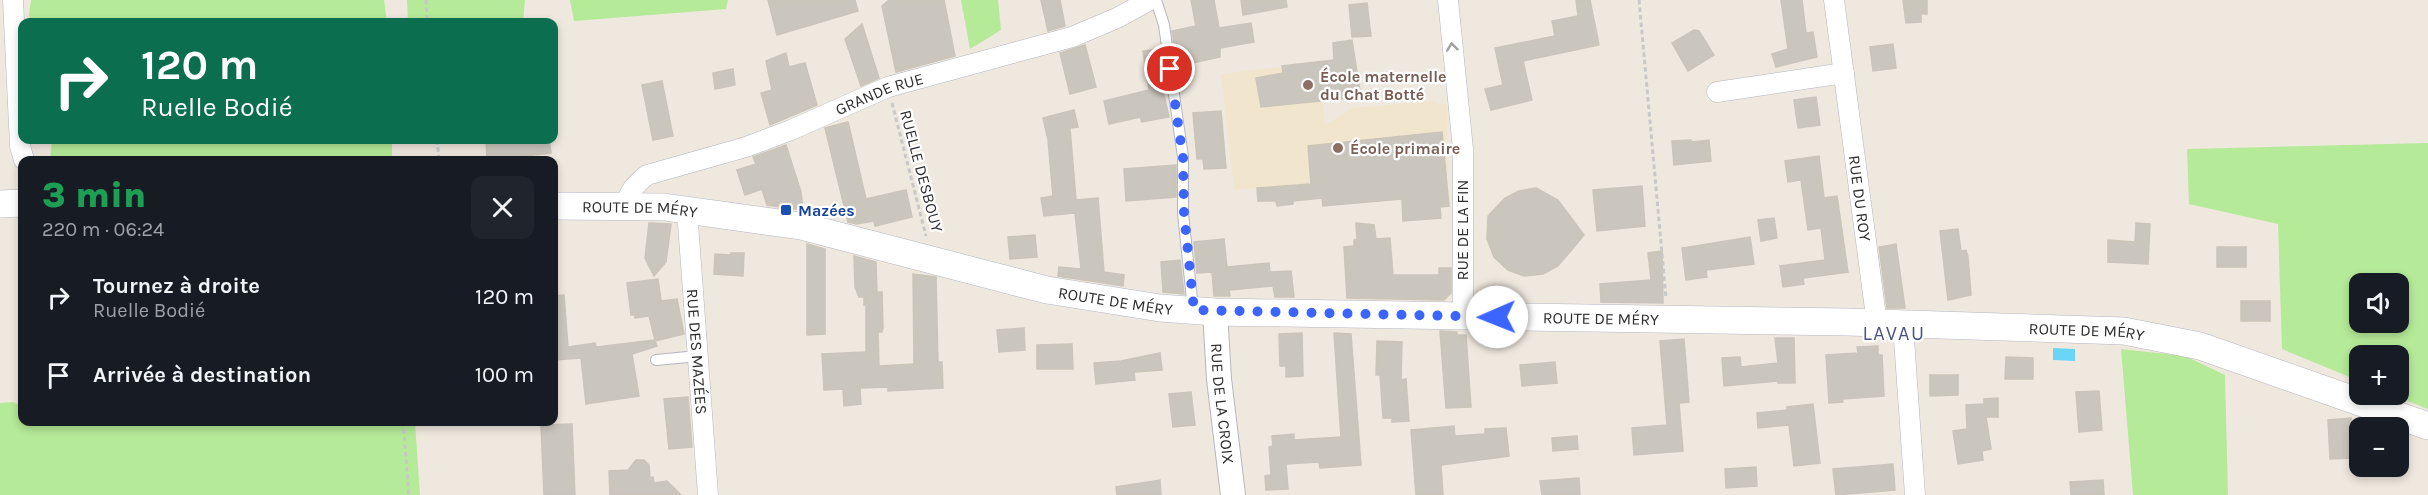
<!DOCTYPE html>
<html lang="fr">
<meta charset="utf-8">
<style>
:root{--surface:#171b24;--page:#20242c;--text:#f1f3f6;--muted:#9ea1a6}
body{margin:0;font-family:Karla,sans-serif;background:var(--page);color:var(--text);height:100vh;display:flex;flex-direction:column;font-size:22px;white-space:nowrap}
*{box-sizing:border-box;margin:0}
p{font-size:20px;color:var(--muted)}
.icon{flex:none;width:33px;height:33px;fill:none;stroke:currentColor;stroke-width:2;stroke-linecap:round;stroke-linejoin:round}
.map{position:relative;flex:1;overflow:hidden}
.details{position:absolute;left:18px;top:156px;width:540px;height:270px;display:flex;flex-direction:column;background:var(--surface);border-radius:12px;box-shadow:0 3px 9px #0003}
.details>*{flex:none}
.hud{position:absolute;left:18px;top:18px;width:540px;height:126px;border-radius:12px;box-shadow:0 3px 9px #0003;background:#0b6e4f;color:#fff;overflow:hidden}
.controls{position:absolute;left:2349px;top:273px;display:grid;gap:12px}
.controls a{display:grid;place-items:center;width:60px;height:60px;border-radius:12px;background:var(--surface);box-shadow:0 3px 9px #0003;font-size:30px}
.pin{position:absolute;display:grid;place-items:center;width:51px;height:51px;color:#fff;margin:-26px;border:3px solid #fff;border-radius:50%;box-shadow:0 2px 6px #0007}
.me{position:absolute;width:66px;margin:-33px;rotate:269deg;stroke-linejoin:round;filter:drop-shadow(0 0 4px #0008)}
.turn{display:flex;align-items:center;gap:21px;height:126px;padding:0 24px;font-size:27px}
.turn .icon{width:78px;height:78px;stroke-width:2.5}
.turn b{display:block;font-size:42px;line-height:51px}
.round{display:grid;place-items:center;flex:none;width:63px;height:63px;border-radius:12px;background:var(--page)}
.headline{display:flex;align-items:center;justify-content:space-between;height:102px;padding:0 24px}
h1{font-size:36px;font-weight:800;line-height:45px;color:#1e9e55}
ul{padding:0;list-style:none}
li{display:flex;align-items:center;gap:18px;height:78px;padding:0 24px}
li div{flex:1}
li b{display:block;font-size:22px}
li em{font-style:normal}
.map>svg:first-child{display:block}
.education{fill:#f2e5cd}
.green{fill:#b5ea98;fill-rule:evenodd}
.water{fill:#6bd5f8}
.building{fill:#cbc6bd;stroke:#cbc4b8;stroke-width:1.5}
.lines{fill:none;stroke-linecap:round;stroke-linejoin:round}
.service-casing{stroke:#b3b6c1;stroke-width:12}
.minor-casing{stroke:#b3b6c1;stroke-width:21}
.tertiary-casing{stroke:#b3b6c1;stroke-width:26}
.secondary-casing{stroke:#b3b6c1;stroke-width:28}
.path{stroke:#c8c8c8;stroke-width:3;stroke-dasharray:4.5 3;stroke-linecap:butt}
.service{stroke:#fff;stroke-width:10}
.minor{stroke:#fff;stroke-width:20}
.tertiary{stroke:#fff;stroke-width:24}
.secondary{stroke:#fff;stroke-width:27}
.oneway{stroke:#a0a0a0}
.route{stroke:#3c64ff;stroke-width:10;stroke-dasharray:0 18}
.education-dot{fill:#8d6e63;stroke:#fff;stroke-width:2}
.transit-dot{fill:#1a4fb4;stroke:#fff;stroke-width:2}
.labels{text-anchor:middle;stroke-width:4.5;stroke-linejoin:round;paint-order:stroke}
.education-label{font-size:16px;font-weight:bold;fill:#785e54;stroke:#fff;text-anchor:start}
.street-label{font-size:16px;fill:#2d2d2d;stroke:#fff}
.transit-label{font-size:16px;font-weight:bold;fill:#164399;stroke:#fff;text-anchor:start}
.quarter-label{font-size:20px;letter-spacing:1.5px;fill:#495482;stroke:#fff}
</style>
<div class="map">
<svg width="2428" height="495" viewBox="0 0 2428 495">
<rect width="100%" height="100%" fill="#efe8df"/>
<polygon class="education" points="1294,65 1294,71 1256,78 1261,107 1323,102 1325,125 1352,108 1436,101 1437,105 1447,104 1448,171 1234,190 1221,74"/>
<g class="green">
<polygon points="31,0 384,0 387,22 31,22 29,15"/>
<polygon points="407,0 525,0 523,22 408,22"/>
<polygon points="570,0 728,0 726,9 574,21"/>
<polygon points="961,0 998,0 1001,30 970,49"/>
<polygon points="52,140 392,140 392,160 50,160"/>
<path d="M2428,143V409L2393,395L2398,394V356H2360L2359,381L2282,349L2278,224L2189,204L2187,149ZM2360,284H2398V322H2360Z"/>
<polygon points="2121,349 2185,356 2225,375 2228,495 2133,495"/>
<polygon points="13,402 22,406 22,422 415,422 420,495 0,495 0,403"/>
</g>
<polygon class="water" points="2053,348 2075,349 2075,361 2053,360"/>
<g class="building">
<polygon points="768,0 855,0 858,11 777,35"/>
<polygon points="889,0 944,0 955,56 896,72 882,6"/>
<polygon points="1041,0 1060,0 1065,26 1048,31"/>
<polygon points="1191,0 1214,0 1219,28 1251,23 1254,42 1220,48 1220,57 1178,66 1172,31 1196,26"/>
<polygon points="1241,0 1286,0 1287,7 1243,15"/>
<polygon points="1576,0 1590,0 1599,45 1523,61 1532,100 1491,110 1485,89 1503,85 1495,48 1555,36 1552,21 1578,16"/>
<polygon points="1781,0 1802,0 1806,33 1813,32 1817,57 1776,67 1772,54 1788,49"/>
<polygon points="1903,0 1927,0 1927,14 1921,14 1921,22 1906,23"/>
<polygon points="1367,3 1371,36 1352,37 1349,5"/>
<polygon points="862,24 879,78 861,86 845,39"/>
<polygon points="1694,30 1699,31 1714,55 1688,71 1672,43"/>
<polygon points="1352,40 1361,97 1261,107 1256,78 1283,73 1282,66 1334,60 1333,43"/>
<polygon points="1893,44 1896,68 1873,71 1870,47"/>
<polygon points="1085,45 1096,87 1070,94 1060,53"/>
<polygon points="1160,48 1164,77 1160,78 1169,117 1142,122 1140,117 1109,124 1104,101 1149,90 1143,51"/>
<polygon points="786,53 789,67 805,63 817,105 770,125 761,93 772,90 766,61"/>
<polygon points="733,69 735,85 715,89 713,73"/>
<polygon points="662,81 673,136 653,140 642,85"/>
<polygon points="1816,97 1820,125 1798,128 1794,100"/>
<polygon points="1074,110 1078,127 1070,128 1076,200 1098,198 1104,272 1124,275 1123,286 1058,276 1059,267 1081,269 1075,213 1044,216 1041,198 1053,196 1048,140 1043,118"/>
<polygon points="1221,111 1226,168 1204,169 1203,159 1197,159 1193,113"/>
<polygon points="848,122 866,199 906,190 912,217 875,226 874,221 857,224 848,222 825,128"/>
<polygon points="1442,132 1449,206 1440,207 1441,218 1403,221 1402,199 1323,206 1322,198 1293,201 1293,204 1277,206 1276,201 1258,201 1257,188 1311,184 1308,146"/>
<polygon points="486,140 549,140 551,153 487,160"/>
<polygon points="1691,140 1692,142 1709,140 1711,161 1674,165 1672,141"/>
<polygon points="786,145 801,192 803,210 767,205 762,189 745,195 737,170 756,164 753,157"/>
<polygon points="1819,156 1824,198 1837,196 1848,272 1803,278 1804,284 1783,287 1780,266 1825,260 1821,228 1808,230 1801,180 1788,182 1785,161"/>
<polygon points="1176,165 1176,197 1126,201 1124,169"/>
<polygon points="1642,186 1645,226 1597,231 1593,190"/>
<polygon points="1536,188 1558,200 1584,235 1558,266 1543,274 1524,276 1508,270 1494,257 1487,239 1488,216 1505,198 1519,191"/>
<polygon points="1774,218 1777,238 1761,241 1758,220"/>
<polygon points="649,223 671,224 666,262 654,276 645,258"/>
<polygon points="1356,223 1374,225 1376,239 1390,238 1393,275 1439,275 1439,268 1451,268 1451,293 1444,300 1347,298 1344,247 1354,246 1354,240 1357,240"/>
<polygon points="2136,223 2150,224 2148,264 2108,262 2108,240 2135,242"/>
<polygon points="1958,229 1961,251 1966,250 1968,257 1971,295 1948,300 1940,231"/>
<polygon points="1035,235 1037,257 1010,259 1008,237"/>
<polygon points="1750,237 1754,264 1706,270 1707,277 1686,280 1682,248"/>
<polygon points="1224,239 1227,267 1269,263 1270,272 1291,271 1294,297 1275,297 1273,286 1229,290 1230,296 1214,296 1212,272 1197,273 1194,242"/>
<polygon points="807,244 825,249 825,334 807,335"/>
<polygon points="1896,244 1905,308 1887,308 1879,247"/>
<rect x="2217" y="247" width="29" height="20"/>
<polygon points="1662,251 1663,303 1601,302 1600,284 1651,280 1648,253"/>
<polygon points="731,253 744,253 743,276 714,274 715,254 731,255"/>
<polygon points="854,256 876,262 877,292 882,292 883,328 882,332 878,332 879,366 914,364 913,274 936,277 938,362 942,362 943,388 888,391 888,387 860,388 861,404 844,406 843,389 824,390 822,354 866,352 866,305 864,305 864,297 859,297 855,287"/>
<polygon points="1180,260 1184,294 1163,292 1161,262"/>
<polygon points="658,279 661,301 677,299 684,334 655,341 657,346 632,354 639,396 586,404 581,358 554,360 554,296 564,295 568,347 595,343 596,347 655,340 649,316 635,318 635,315 631,315 627,283"/>
<rect x="2241" y="301" width="29" height="20"/>
<polygon points="1024,328 1025,350 999,352 997,330"/>
<polygon points="1440,331 1457,332 1457,335 1466,335 1471,407 1446,408"/>
<polygon points="1302,333 1303,376 1286,377 1286,366 1280,366 1279,334"/>
<polygon points="1334,333 1351,334 1361,465 1320,468 1319,462 1286,464 1288,489 1266,490 1265,476 1271,475 1269,447 1273,446 1272,436 1294,434 1294,440 1341,437"/>
<polygon points="1775,338 1794,338 1795,383 1778,383 1778,381 1724,386 1722,358 1740,357 1741,367 1778,363"/>
<polygon points="1684,339 1689,402 1679,403 1683,451 1634,455 1632,428 1667,425 1660,341"/>
<polygon points="1377,341 1402,342 1401,380 1406,379 1409,421 1392,422 1392,418 1383,418 1380,375 1376,375"/>
<polygon points="1072,344 1073,369 1037,369 1037,345"/>
<polygon points="1878,346 1878,355 1882,355 1884,396 1842,399 1843,402 1829,403 1826,355 1858,353 1857,347"/>
<polygon points="1160,353 1162,370 1134,372 1135,380 1096,384 1094,363 1121,361"/>
<polygon points="2006,357 2033,358 2033,379 2005,379"/>
<polygon points="1555,362 1557,383 1522,386 1520,365"/>
<polygon points="1930,375 1958,375 1958,395 1930,396"/>
<polygon points="2099,391 2102,430 2079,432 2076,392"/>
<polygon points="1191,392 1195,425 1173,427 1169,394"/>
<polygon points="688,397 692,447 669,449 664,399"/>
<polygon points="1998,398 1998,417 1986,417 1991,449 1982,451 1983,460 1958,464 1953,431 1967,429 1966,405 1984,404 1984,399"/>
<polygon points="1813,404 1820,463 1794,466 1789,425 1758,428 1757,413 1787,410 1787,407"/>
<polygon points="2351,418 2353,458 2330,459 2328,420"/>
<polygon points="572,424 575,495 544,495 541,425"/>
<polygon points="1454,426 1455,436 1485,434 1485,429 1506,428 1509,456 1441,465 1443,495 1416,495 1411,430"/>
<polygon points="1577,436 1578,449 1553,451 1552,438"/>
<polygon points="636,460 644,460 649,465 650,478 653,477 654,483 667,481 681,495 610,495 609,471 628,470"/>
<polygon points="1893,464 1895,490 1836,495 1833,469"/>
<polygon points="1756,467 1757,486 1726,488 1725,469"/>
<polygon points="1579,478 1580,495 1542,495 1540,481"/>
<polygon points="1160,480 1161,495 1117,495 1116,487"/>
<polygon points="2103,480 2104,495 2071,495 2070,482"/>
</g>
<g class="lines">
<defs>
<g id="service">
<polyline points="1156,0 1164,25 1183,157 1183,213 1193,309"/>
<polyline points="656,360 698,356"/>
</g>
<g id="minor">
<polyline points="13,0 20,146 24,160"/>
<polyline points="1448,0 1463,149 1463,317"/>
<path id="s1" d="M1834,0L1877,324"/>
<polyline points="1717,92 1844,73"/>
<path id="s2" d="M627,207C626,193 637,183 647,175L746,147L791,130L888,87L1072,37L1117,18L1150,0"/>
<path id="s3" d="M687,210L708,495"/>
<polyline points="1903,325 1915,495"/>
</g>
<g id="tertiary">
<path id="s4" d="M1215,312L1219,379L1233,495"/>
</g>
<g id="secondary">
<polyline points="0,204 22,203"/>
<path id="s5" d="M554,206L664,207L801,226L1047,290L1160,308L1215,312L1847,322L2124,331L2200,346L2428,426"/>
</g>
</defs>
<use href="#service" class="service-casing"/>
<use href="#minor" class="minor-casing"/>
<use href="#tertiary" class="tertiary-casing"/>
<use href="#secondary" class="secondary-casing"/>
<g class="path">
<polyline points="426,0 427,22"/>
<polyline points="1639,0 1666,298"/>
<polyline points="892,103 926,236"/>
<polyline points="437,140 439,160"/>
<polyline points="403,422 409,495"/>
</g>
<use href="#service" class="service"/>
<use href="#minor" class="minor"/>
<use href="#tertiary" class="tertiary"/>
<use href="#secondary" class="secondary"/>
</g>
<defs><path id="oneway-chevron" d="M-2-3.5L2.5 0L-2 3.5" fill="none" stroke-width="1.6" stroke-linecap="round" stroke-linejoin="round" transform="scale(1.5)"/></defs>
<use class="oneway" href="#oneway-chevron" transform="translate(1452 47) rotate(-96)"/>
<g class="lines">
<polyline class="route" points="1170,69 1183,158 1184,213 1194,310 1497,317"/>
</g>
<g class="education-dot">
<circle cx="1308" cy="85" r="6"/>
<circle cx="1338" cy="148" r="6"/>
</g>
<rect class="transit-dot" x="780" y="204" width="12" height="12" rx="3"/>
<g class="labels">
<g class="education-label">
<text x="1320" y="82">École maternelle<tspan x="1320" dy="18">du Chat Botté</tspan></text>
<text x="1350" y="154">École primaire</text>
</g>
<g class="street-label">
<text dy="6" stroke="none"><textPath href="#s2" startOffset="286">GRANDE RUE</textPath></text>
<text transform="translate(922 171) rotate(75)" y="6">RUELLE DESBOUY</text>
<text dy="6" stroke="none"><textPath href="#s1" startOffset="200">RUE DU ROY</textPath></text>
<text dy="6" stroke="none"><textPath href="#s5" startOffset="86">ROUTE DE MÉRY</textPath></text>
<text transform="translate(1462 230) rotate(-90)" y="6">RUE DE LA FIN</text>
<text dy="6" stroke="none"><textPath href="#s5" startOffset="572">ROUTE DE MÉRY</textPath></text>
<text dy="6" stroke="none"><textPath href="#s5" startOffset="1058">ROUTE DE MÉRY</textPath></text>
<text dy="6" stroke="none"><textPath href="#s5" startOffset="1544">ROUTE DE MÉRY</textPath></text>
<text dy="6" stroke="none"><textPath href="#s3" startOffset="142">RUE DES MAZÉES</textPath></text>
<text dy="6" stroke="none"><textPath href="#s4" startOffset="92">RUE DE LA CROIX</textPath></text>
</g>
<g class="transit-label">
<text x="798" y="216">Mazées</text>
</g>
<g class="quarter-label">
<text x="1894" y="340">LAVAU</text>
</g>
</g>
</svg>
<div class="controls">
<a><svg class="icon" aria-label="sound" viewBox="0 0 24 24"><path d="M4 9h4l5-4v14l-5-4H4zM17 9q2 3 0 6"/></svg></a>
<a>+</a>
<a>−</a>
</div>
<div class="pin" style="left:1170px;top:69px;background:#d93025"><svg class="icon" aria-label="arrive" viewBox="0 0 24 24"><path d="M6 21V4h12l-3 4 3 4H6"/></svg></div>
<svg class="me" style="left:1497px;top:317px" viewBox="-20 -20 40 40"><circle r="19" fill="#fff"/><path d="M0-13L10 11 0 6-10 11z" fill="#3c64ff"/></svg>
<div class="hud">
<div class="turn"><svg class="icon" aria-label="right" viewBox="0 0 24 24"><path d="M7 20v-9h11M14 6l5 5-5 5"/></svg><div><b>120 m</b>Ruelle Bodié</div></div>
</div>
<section class="details">
<div class="headline"><div><h1>3 min</h1><p>220 m · 06:24</p></div><a class="round"><svg class="icon" aria-label="close" viewBox="0 0 24 24"><path d="M6 6l12 12M18 6L6 18"/></svg></a></div>
<ul>
<li><svg class="icon" aria-label="right" viewBox="0 0 24 24"><path d="M7 20v-9h11M14 6l5 5-5 5"/></svg><div><b>Tournez à droite</b><p>Ruelle Bodié</p></div><em>120 m</em></li>
<li><svg class="icon" aria-label="arrive" viewBox="0 0 24 24"><path d="M6 21V4h12l-3 4 3 4H6"/></svg><div><b>Arrivée à destination</b></div><em>100 m</em></li>
</ul>
</section>
</div>
